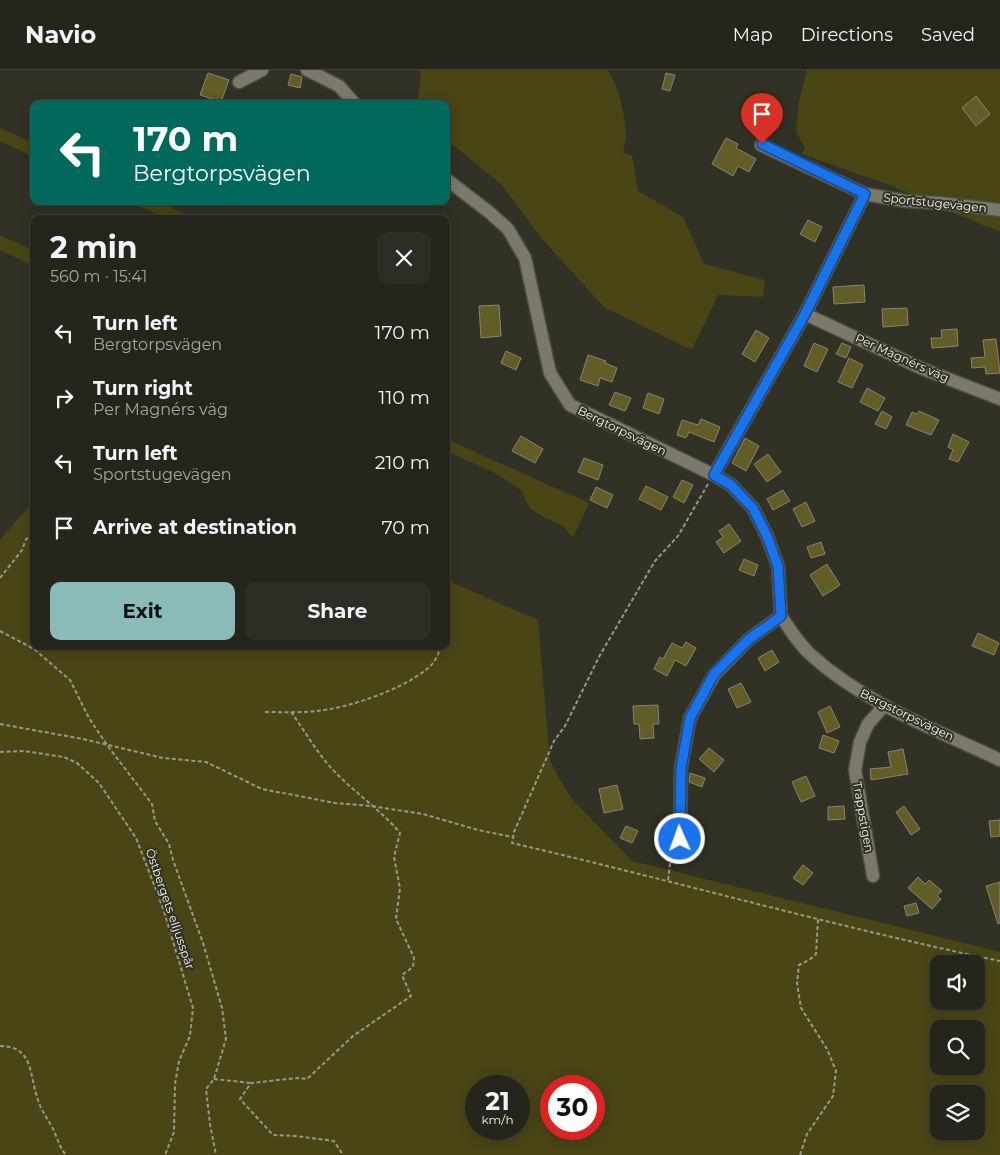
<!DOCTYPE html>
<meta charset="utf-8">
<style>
:root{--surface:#26251c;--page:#2e2d25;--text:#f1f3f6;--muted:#a4a5a3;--line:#42423b;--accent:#8bbbb9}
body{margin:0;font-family:Montserrat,sans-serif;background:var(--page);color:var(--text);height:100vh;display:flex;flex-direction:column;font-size:19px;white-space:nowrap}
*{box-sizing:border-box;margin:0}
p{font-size:16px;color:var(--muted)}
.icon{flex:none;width:28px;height:28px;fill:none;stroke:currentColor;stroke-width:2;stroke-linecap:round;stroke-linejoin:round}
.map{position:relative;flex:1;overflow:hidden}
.panel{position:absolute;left:30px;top:145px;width:420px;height:435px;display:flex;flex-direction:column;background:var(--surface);border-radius:10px;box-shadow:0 2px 12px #0003,0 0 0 1px var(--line)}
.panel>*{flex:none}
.guide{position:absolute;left:30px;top:30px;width:420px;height:105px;border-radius:10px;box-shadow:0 2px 12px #0003,0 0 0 1px var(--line);background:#00695c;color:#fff;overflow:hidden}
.fabs{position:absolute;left:930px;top:885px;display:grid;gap:10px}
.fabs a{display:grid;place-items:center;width:55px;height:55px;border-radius:10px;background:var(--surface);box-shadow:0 2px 12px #0003,0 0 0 1px var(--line);font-size:25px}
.speed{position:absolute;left:465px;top:1005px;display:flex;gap:10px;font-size:25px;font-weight:700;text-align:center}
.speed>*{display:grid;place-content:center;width:65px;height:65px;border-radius:50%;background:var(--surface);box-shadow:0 2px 12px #0003,0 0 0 1px var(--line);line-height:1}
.speed small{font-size:12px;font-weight:400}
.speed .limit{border:8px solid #d22;background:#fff;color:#111}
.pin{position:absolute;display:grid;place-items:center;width:42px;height:42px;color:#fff;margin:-51px -21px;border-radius:50% 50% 50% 0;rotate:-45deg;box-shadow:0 0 5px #0007}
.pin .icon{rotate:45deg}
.me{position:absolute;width:55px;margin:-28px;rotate:358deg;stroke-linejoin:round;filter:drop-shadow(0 0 4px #0008)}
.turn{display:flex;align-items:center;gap:18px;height:105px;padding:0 20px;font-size:22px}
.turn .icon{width:65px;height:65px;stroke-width:2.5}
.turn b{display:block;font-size:35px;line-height:42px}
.round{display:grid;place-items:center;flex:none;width:52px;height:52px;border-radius:10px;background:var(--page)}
.headline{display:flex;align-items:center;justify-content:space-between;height:85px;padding:0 20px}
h1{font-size:30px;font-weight:700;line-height:38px}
.cta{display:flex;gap:10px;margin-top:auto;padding:10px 20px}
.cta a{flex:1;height:58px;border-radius:10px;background:var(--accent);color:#111;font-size:20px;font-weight:700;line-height:58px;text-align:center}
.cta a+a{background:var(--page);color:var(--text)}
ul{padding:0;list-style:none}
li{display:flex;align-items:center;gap:15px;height:65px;padding:0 20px}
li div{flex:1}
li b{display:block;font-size:19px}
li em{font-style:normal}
header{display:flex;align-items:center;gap:30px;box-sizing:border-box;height:70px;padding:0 25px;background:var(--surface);border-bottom:1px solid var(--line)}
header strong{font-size:24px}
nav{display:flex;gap:28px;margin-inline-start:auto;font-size:18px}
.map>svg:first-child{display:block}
.green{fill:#4a4515;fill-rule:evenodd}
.building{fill:#625c26;stroke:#858476}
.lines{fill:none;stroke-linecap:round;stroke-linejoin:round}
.minor-casing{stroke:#4e4d43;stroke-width:15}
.path{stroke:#98978d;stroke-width:2;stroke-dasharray:4 2.5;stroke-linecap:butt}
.minor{stroke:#7a796c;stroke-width:12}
.route-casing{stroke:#114b97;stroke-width:12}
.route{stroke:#1a73e8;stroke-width:9}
.labels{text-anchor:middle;stroke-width:4;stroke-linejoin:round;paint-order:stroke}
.street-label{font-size:12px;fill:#f3f2eb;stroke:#323125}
</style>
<header>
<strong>Navio</strong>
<nav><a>Map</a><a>Directions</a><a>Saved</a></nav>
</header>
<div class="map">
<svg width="1000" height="1085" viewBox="0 0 1000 1085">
<rect width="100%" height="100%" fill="#323125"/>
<g class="green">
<path d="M421,0H607C619,15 626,49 626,67C625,72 624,78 623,83L632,85L638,121L683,147L704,194L765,210L763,227L718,225L692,280L604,237L542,169L502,115L446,69V34H418Z"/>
<polygon points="807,0 1000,0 1000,161 985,156 892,116 802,84 805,77 796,62 799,31"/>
<polygon points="0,58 34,74 34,87 0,71"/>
<polygon points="128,131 158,131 196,149 168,149"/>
<polygon points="0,165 34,181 34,196 0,180"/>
<polygon points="446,369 589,433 573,468 563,456 543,447 530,438 520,419 493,402 446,381"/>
<path d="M34,430V576H446V510L538,550L550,692L571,728L632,791L1000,882V1085H0V470ZM939,894H976V931H939ZM939,959H976V996H939ZM519,1016V1059H476V1016ZM594,1016V1059H551V1016ZM939,1024H976V1061H939Z"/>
</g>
<g class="building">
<polygon points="208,3 229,10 221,32 200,25"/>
<polygon points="666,3 675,5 670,21 662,19"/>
<polygon points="291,4 302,7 300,18 288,15"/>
<polygon points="976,26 990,44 976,56 962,38"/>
<polygon points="726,68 738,74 736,78 756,89 749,102 738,96 733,106 712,94"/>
<polygon points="808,150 822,157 815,172 800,164"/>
<polygon points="864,215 865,232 834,234 833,217"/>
<polygon points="499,235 501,266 481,268 479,236"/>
<polygon points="907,238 908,255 883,257 882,239"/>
<polygon points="957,259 958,276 932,278 931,268 942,268 941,260"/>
<polygon points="756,260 769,268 755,292 742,284"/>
<polygon points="996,269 1000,303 986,304 985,297 972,298 971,288 985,287 983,270"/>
<polygon points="814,273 828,279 817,302 804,296"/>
<polygon points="842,273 851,277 846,288 836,284"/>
<polygon points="506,281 521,288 516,300 501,293"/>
<polygon points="588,285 606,291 605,293 617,298 612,312 600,308 598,316 580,310"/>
<polygon points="849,288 863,295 852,318 838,312"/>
<polygon points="867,318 885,328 878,341 860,332"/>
<polygon points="615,322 631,328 625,341 609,335"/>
<polygon points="648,323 664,329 659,344 643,338"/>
<polygon points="882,341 892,347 886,359 875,354"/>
<polygon points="919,341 939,350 931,365 906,355 912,342 917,344"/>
<polygon points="701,349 720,357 714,372 689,362 686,368 677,365 682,350 698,355"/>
<polygon points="953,364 969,372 958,392 949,389 953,380 948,377"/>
<polygon points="521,366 543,379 535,393 512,381"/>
<polygon points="745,368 759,376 746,401 732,393"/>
<polygon points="768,384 781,402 767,412 754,394"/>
<polygon points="584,388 603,395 598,410 578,402"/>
<polygon points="682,410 693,415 684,433 673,427"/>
<polygon points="646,416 668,427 661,440 639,429"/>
<polygon points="596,417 613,425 607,438 590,430"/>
<polygon points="783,420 790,431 773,440 767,429"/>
<polygon points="806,432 815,451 802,457 793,439"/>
<polygon points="729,454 741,471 724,483 716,472 723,467 719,461"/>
<polygon points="821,472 825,484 811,488 807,477"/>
<polygon points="744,489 758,495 754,506 739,500"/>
<polygon points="827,494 840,515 823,526 810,505"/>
<polygon points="978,563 999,573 994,585 972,576"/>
<polygon points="686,572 696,578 686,596 675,590 667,606 654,599 660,587 663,589 672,573 682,578"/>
<polygon points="772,580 779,592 765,601 758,588"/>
<polygon points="741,613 751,632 737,638 728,619"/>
<polygon points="658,635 659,654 653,654 654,668 640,669 639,654 634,654 633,636"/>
<polygon points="830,636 840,657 827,663 818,642"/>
<polygon points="823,665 839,671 834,683 819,678"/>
<polygon points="709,678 724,690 714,702 699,689"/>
<polygon points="903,679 908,704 871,710 870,699 891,697 888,682"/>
<polygon points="690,703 705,708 702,717 689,712"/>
<polygon points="806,706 815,726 801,732 792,712"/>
<polygon points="617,715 623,739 604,743 599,719"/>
<polygon points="844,736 845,749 828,750 828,737"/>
<polygon points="904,736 920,759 911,765 896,742"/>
<polygon points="1000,750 1000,766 991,767 989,751"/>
<polygon points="626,756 638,761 632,773 620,768"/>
<polygon points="803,795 813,803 803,815 793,808"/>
<polygon points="918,807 925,814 929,810 942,821 937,826 941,829 932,839 908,818"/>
<polygon points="1000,812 1000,853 998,854 986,816"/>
<polygon points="916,833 919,843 907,846 904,836"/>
</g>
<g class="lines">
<defs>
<g id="minor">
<polyline points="307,0 339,16 355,34"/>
<polyline points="239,12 262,0"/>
<polyline points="761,75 865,124 905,131 940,133 1000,140"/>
<polyline points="446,109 489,142 508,159 525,188 550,303 570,335 714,405 731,415 753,438 767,466 778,496 781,546"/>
<polyline points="805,244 923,299 1000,329"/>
<polyline points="714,405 805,244 865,124"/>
<path d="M781,546C790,560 799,574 811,585C865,634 935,659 1000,690"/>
<polyline points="680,769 681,698 690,648 714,605 748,570 781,546"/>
<polyline points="873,806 855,700 860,672 868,654 884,636"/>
</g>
</defs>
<use href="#minor" class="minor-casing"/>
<g class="path">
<path d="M708,414L678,466L655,491L600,585L565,656L554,671L514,762L512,773C675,811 836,857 1000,891"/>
<polyline points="0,508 22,480 26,469 34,465"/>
<polyline points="0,561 34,579 70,610 89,648 107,675 152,734 155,751 169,774 173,790 203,873 222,938 226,969 214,1009 206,1019 210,1054 216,1085"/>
<path d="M265,642C282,642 299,643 316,641C349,638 401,620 427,599C435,593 438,585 441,576"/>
<path d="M291,642C305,661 318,685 335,702C355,723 382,741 400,763L394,787L400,818L396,849L414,888L413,897L402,905L411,926L353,966L307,1009L297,1008L251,1013L240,1029L273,1065L295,1066L334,1071L343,1085"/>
<polyline points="0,654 83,669 163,688 206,692 262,719 335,733 371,736 423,744 478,760 513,767"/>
<polyline points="0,682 24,681 64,687 77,693 99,713 136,768 163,838 193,938 190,966 179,991 175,1014 174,1062 165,1085"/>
<polyline points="668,810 671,786 675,778"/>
<path d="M0,976C34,976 29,1005 38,1030C41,1040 47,1048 52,1057C57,1066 59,1077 66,1085"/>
<polyline points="214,1009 251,1013"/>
<polyline points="800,1085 807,1064 833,1026 836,1001 827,979 801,938 797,913 799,895 809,890 816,884 818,849"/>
</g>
<use href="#minor" class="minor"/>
</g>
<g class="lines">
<defs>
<polyline id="route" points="680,769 681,698 690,648 714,604 748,570 781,546 778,496 767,466 753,438 731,415 714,405 805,244 865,124 762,74"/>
</defs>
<use href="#route" class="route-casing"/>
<use href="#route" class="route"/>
</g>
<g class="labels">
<g class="street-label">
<text transform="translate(935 133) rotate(6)" y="4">Sportstugevägen</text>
<text transform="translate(902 288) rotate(24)" y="4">Per Magnérs väg</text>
<text transform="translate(622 361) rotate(26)" y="4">Bergtorpsvägen</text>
<text transform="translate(907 645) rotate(26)" y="4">Bergstorpsvägen</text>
<text transform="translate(863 747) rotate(80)" y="4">Trappstigen</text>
<text transform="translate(170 839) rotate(71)" y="4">Östbergets elljusspår</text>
</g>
</g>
</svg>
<div class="fabs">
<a><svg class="icon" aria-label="sound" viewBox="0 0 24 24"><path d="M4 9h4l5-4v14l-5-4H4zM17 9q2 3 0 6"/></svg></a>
<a><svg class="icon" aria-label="search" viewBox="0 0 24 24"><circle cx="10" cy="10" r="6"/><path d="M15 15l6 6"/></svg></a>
<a><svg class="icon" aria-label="layers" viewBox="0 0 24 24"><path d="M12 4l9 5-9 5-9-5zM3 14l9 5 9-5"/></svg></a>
</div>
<div class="speed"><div>21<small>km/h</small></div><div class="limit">30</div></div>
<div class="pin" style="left:762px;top:74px;background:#d93025"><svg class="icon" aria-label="arrive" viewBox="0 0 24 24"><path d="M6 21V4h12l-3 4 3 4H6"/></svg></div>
<svg class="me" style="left:680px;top:769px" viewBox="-20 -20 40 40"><circle r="17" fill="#1a73e8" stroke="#fff" stroke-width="3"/><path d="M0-11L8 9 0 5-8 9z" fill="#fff"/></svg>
<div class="guide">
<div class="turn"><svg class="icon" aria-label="left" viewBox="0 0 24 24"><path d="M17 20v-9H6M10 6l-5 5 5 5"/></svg><div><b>170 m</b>Bergtorpsvägen</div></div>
</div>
<section class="panel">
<div class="headline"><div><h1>2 min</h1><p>560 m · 15:41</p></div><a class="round"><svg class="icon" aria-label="close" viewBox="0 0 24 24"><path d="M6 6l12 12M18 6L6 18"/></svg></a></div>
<ul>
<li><svg class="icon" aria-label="left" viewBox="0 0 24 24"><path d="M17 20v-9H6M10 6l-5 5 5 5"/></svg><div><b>Turn left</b><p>Bergtorpsvägen</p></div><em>170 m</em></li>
<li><svg class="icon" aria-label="right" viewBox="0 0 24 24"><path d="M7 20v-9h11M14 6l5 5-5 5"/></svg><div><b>Turn right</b><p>Per Magnérs väg</p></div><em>110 m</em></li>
<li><svg class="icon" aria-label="left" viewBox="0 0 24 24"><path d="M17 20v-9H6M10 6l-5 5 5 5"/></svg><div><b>Turn left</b><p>Sportstugevägen</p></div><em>210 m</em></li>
<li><svg class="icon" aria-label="arrive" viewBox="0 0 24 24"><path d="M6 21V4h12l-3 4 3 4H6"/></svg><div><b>Arrive at destination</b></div><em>70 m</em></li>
</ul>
<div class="cta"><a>Exit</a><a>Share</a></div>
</section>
</div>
